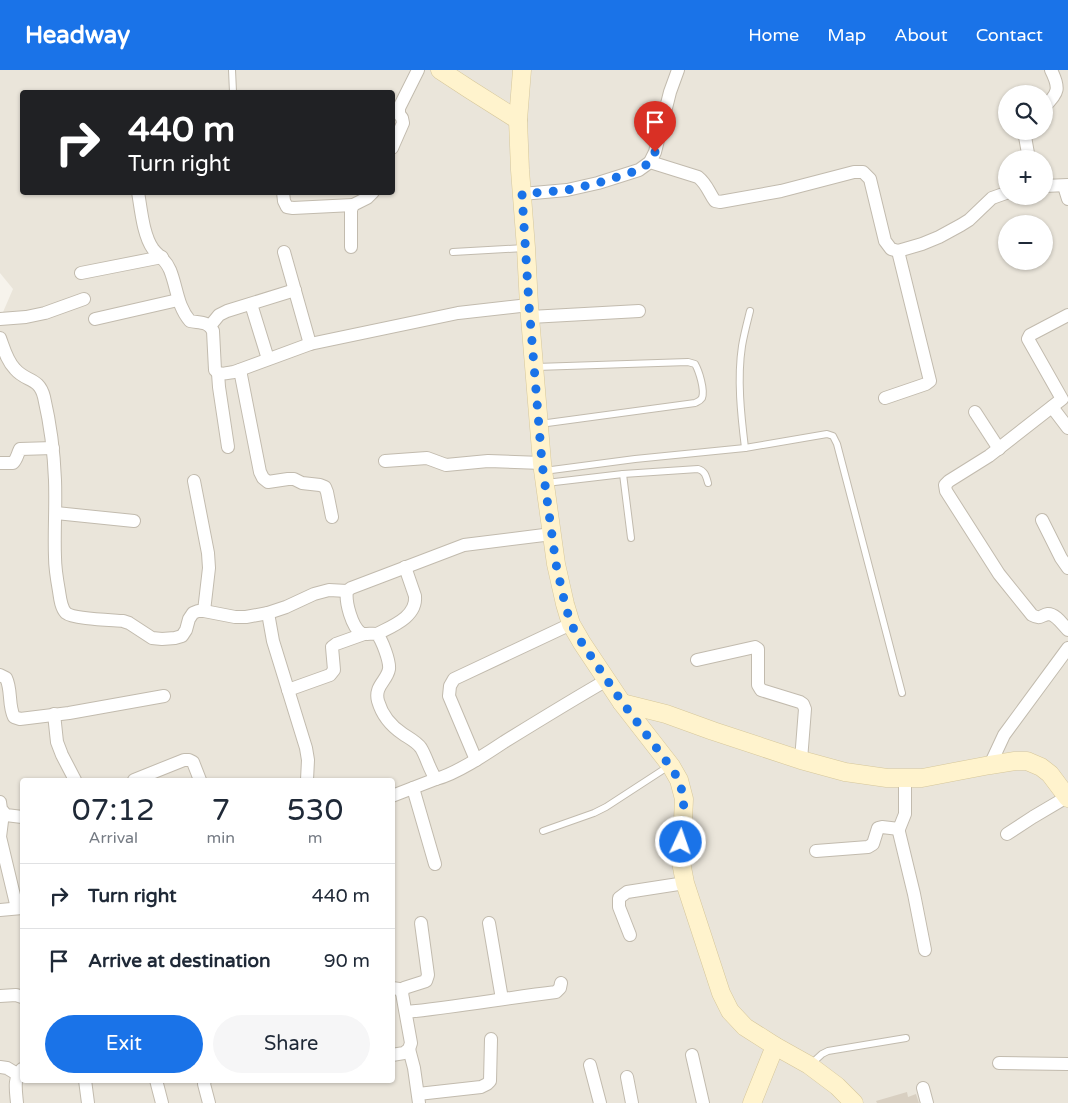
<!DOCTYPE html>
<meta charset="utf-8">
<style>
:root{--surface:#fff;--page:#f6f6f7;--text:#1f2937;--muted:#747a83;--line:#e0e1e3;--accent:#1a73e8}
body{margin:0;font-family:"Varela Round",sans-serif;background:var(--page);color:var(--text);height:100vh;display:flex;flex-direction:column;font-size:19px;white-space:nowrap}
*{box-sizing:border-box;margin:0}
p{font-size:16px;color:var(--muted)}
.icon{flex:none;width:28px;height:28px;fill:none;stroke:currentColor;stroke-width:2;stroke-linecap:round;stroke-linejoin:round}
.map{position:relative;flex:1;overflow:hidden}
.details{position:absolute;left:20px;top:708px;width:375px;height:305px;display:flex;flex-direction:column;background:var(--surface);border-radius:5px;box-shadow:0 1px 4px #0004}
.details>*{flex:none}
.guide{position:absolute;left:20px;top:20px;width:375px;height:105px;border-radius:5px;box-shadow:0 1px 4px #0004;background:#202124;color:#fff;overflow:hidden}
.controls{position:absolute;left:998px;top:15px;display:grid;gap:10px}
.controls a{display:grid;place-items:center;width:55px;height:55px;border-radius:50%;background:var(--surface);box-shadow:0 1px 4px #0004;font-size:25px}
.pin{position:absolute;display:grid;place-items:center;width:42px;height:42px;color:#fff;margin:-51px -21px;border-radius:50% 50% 50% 0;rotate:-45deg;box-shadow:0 0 5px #0007}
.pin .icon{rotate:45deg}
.me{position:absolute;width:55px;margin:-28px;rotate:3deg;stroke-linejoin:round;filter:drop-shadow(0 0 4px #0008)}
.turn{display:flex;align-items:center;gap:18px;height:105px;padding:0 25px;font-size:22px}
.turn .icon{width:65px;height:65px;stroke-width:2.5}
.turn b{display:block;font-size:35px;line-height:42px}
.eta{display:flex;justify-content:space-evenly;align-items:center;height:85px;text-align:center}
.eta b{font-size:30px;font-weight:600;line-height:35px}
.cta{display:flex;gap:10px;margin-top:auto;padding:10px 25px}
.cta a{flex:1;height:58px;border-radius:30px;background:var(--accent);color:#fff;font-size:20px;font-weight:600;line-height:58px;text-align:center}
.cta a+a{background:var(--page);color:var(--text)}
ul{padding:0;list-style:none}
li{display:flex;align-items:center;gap:15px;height:65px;padding:0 25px;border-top:1px solid var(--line)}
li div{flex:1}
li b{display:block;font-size:19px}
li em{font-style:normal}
header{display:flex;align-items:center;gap:30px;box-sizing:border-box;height:70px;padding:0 25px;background:var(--accent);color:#fff}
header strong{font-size:24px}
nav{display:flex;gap:28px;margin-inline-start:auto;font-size:18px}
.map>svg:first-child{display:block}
.residential{fill:#eae5da;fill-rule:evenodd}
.building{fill:#d8cfc1}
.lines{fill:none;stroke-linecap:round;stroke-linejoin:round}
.lane-casing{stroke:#c2bbae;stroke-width:8}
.street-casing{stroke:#c2bbae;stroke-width:14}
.secondary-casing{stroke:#d6c79b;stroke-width:19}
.lane{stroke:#fff;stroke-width:6}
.street{stroke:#fff;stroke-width:12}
.secondary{stroke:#fff3cd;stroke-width:18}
.route{stroke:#1a73e8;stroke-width:9;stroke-dasharray:0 16.2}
</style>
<header>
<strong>Headway</strong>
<nav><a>Home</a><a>Map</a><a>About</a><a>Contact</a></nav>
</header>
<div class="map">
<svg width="1068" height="1033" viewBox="0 0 1068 1033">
<rect width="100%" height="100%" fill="#f6f3ec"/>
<path class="residential" d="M0,0H1068V1033H0V249L13,219L0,203ZM22,22H392V122H22ZM1006,24H1044V61H1006ZM1006,89H1044V126H1006ZM1006,154H1044V191H1006ZM22,710H392V1010H22Z"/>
<polygon class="building" points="907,1022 908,1027 916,1024 919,1033 877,1033 876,1031"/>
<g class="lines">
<defs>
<g id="lane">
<polyline points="232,0 233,22"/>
<polyline points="453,182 524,178"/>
<path d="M536,297L688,292L695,294C699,301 705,320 702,328C700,331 699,331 695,333L540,354"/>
<path d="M745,378C741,345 737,309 742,276C744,264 747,253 750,241"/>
<polyline points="544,401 635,389 745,378 827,364 833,366 837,374 902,623"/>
<polyline points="623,404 631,468"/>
<path d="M546,413L623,404L698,399C705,401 706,406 708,413"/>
<polyline points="543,761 594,743 606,737 669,696"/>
<polyline points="810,995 822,984 828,981 906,968"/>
</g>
<g id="street">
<path d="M1044,37C1059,23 1060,18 1051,0"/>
<polyline points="1024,61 1029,89"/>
<polyline points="392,78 403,53 402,48 399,44 399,38 418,0"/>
<path d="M650,92L698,107C707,114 709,123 715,131L720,132L781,121L854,102H863L870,109L885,171L891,179L898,181L922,174L939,167L961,155L969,150L992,128L1006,123"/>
<polyline points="1044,116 1068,115"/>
<polyline points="1064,116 1068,129"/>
<path d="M138,122C141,139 143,165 153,179C159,187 165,188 170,200C177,217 177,236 190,251C200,253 208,251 213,261L215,300C220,306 227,303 234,302L310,274L458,243L529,235"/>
<polyline points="283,122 284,131 287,137 293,138 353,135"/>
<polyline points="522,124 567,120 598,113 639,100 650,92 655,82 670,22 678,0"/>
<polyline points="351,177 351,140 353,135 367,128 373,122"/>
<polyline points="284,182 310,274"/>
<polyline points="81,203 162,187"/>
<polyline points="251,234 268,289"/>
<path d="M1068,245L1030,265L1028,269L1062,329L989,386L949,411L945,415L946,421L999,504L1032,545C1041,550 1041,545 1048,544C1056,544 1063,555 1068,560"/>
<polyline points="530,247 639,241"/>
<polyline points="0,249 26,247 45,243 84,229"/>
<polyline points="95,249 178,230"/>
<polyline points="210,256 219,245 227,241 295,220"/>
<path d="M0,268C4,279 7,291 15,299C26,312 39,307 44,327C50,353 54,383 55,410C56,436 54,462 55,487C55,499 57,510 59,521C60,528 61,538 66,543C73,549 112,550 123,551L129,553L152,568L162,569L175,568L182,566L186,560L189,549L193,543L198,541H204L235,547H246L268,543L286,537L314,524L329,520L347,521"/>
<polyline points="240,300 260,402 263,408 268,412 288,409 294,409 302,413 320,415 325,417 327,422 332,447"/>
<polyline points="218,303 219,317 228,377"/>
<polyline points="885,328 926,314 930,311 898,181"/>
<polyline points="1052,337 1068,358"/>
<polyline points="975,342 999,379"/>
<polyline points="385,391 427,388 446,395 488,391 542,393"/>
<path d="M0,393H13C17,389 17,385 20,379L53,378"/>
<polyline points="194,411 208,483 209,498 204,541"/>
<polyline points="56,443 134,451"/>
<polyline points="1042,450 1061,488 1068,498"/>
<path d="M552,464L464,475L351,518L347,521C345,532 352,557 361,563C365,565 372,563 377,564C382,570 390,591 389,599C387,611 374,616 378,631C382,645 391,656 403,664C409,668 417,672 421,678C427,688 429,699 436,709C456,704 486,684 504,672C538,651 572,630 607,610"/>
<polyline points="268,543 273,571 306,678 308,690 307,710"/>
<path d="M377,564C392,556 417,547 415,526L405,497"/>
<polyline points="697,590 755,577 758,579 758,615 761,620 800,632 803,634 805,639 801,690"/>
<path d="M0,605L6,608C12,620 8,635 14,647L20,649L69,643L164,626"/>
<polyline points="288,620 330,605 334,600 332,577 336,574 364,564"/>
<polyline points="54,644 57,672 62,685 75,710"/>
<polyline points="476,690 449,626 450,616 454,609 571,554"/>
<polyline points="990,695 1004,665 1068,578"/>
<polyline points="905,709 905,744 899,759 899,762 914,824 925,880"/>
<polyline points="134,710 184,690 189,690 193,692 200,710"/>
<polyline points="413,718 435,794"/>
<polyline points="392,726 436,709"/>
<polyline points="0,732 1,739 6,745 22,747"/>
<polyline points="3,743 0,767 17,838"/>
<polyline points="1007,764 1033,747 1067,727"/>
<polyline points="816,781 868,777 873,774 878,758 882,757 899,759"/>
<polyline points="0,840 22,838"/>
<polyline points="489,853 502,929"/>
<polyline points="630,865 619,837 619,828 627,822 685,813"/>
<polyline points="392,918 399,919 402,923 411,973 409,979 404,983 392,985"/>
<polyline points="402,923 404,918 426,911 428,905 421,853"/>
<polyline points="0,926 16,925 22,927"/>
<path d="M406,942C456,937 506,928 556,922L560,918L561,913"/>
<polyline points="409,979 414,998 419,1033"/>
<polyline points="692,985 703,1033"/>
<polyline points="999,993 1068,994"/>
<polyline points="590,995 600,1033"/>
<polyline points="0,997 7,998 17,1004"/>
<polyline points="627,1007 632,1033"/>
<polyline points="85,1010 88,1033"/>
<polyline points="156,1010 162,1033"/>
<polyline points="205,1010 204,1014 209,1033"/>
<polyline points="923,1018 927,1033"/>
<polyline points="418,1024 481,1017 487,1014 490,1011 491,969"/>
<path d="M17,1033C16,1021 13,1008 22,999"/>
</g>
<g id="secondary">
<polyline points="440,0 469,19 518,50"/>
<polyline points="522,0 518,50 520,100 526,178 529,235 542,393 556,494 565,534 571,554 582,573 622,633 671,696 679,710 684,729 681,792 685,813 721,923 730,941 745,957 775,976 809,995 837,1016 854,1033"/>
<polyline points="622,633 666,644 713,661 801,690 845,702 887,708 922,708 990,695 1015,691 1027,691 1041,697 1050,704 1068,728"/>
<polyline points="752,1033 775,976"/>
</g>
</defs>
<use href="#lane" class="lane-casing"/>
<use href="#street" class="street-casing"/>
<use href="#secondary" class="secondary-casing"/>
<use href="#lane" class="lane"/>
<use href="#street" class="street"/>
<use href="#secondary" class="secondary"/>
</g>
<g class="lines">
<polyline class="route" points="655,82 650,92 639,100 598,113 567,120 522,124 529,235 542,393 556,494 565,534 571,554 582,573 622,632 670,696 679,710 684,729 681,772"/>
</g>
</svg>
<div class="controls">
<a><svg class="icon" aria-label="search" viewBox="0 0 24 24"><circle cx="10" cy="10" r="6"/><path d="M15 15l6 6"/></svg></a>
<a>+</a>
<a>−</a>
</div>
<div class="pin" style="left:655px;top:82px;background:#d93025"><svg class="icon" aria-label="arrive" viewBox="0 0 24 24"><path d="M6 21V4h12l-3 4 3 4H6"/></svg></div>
<svg class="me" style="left:681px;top:772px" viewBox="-20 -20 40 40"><circle r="17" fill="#1a73e8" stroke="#fff" stroke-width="3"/><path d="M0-11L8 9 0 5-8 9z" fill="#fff"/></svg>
<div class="guide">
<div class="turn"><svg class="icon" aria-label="right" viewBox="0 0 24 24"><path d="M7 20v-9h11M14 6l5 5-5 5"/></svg><div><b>440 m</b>Turn right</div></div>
</div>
<section class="details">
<div class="eta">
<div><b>07:12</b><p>Arrival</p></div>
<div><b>7</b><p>min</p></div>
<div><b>530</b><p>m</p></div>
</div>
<ul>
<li><svg class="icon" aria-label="right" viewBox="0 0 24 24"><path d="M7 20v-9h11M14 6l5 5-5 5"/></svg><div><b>Turn right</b></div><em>440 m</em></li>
<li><svg class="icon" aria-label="arrive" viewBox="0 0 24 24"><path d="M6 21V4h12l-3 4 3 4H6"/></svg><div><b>Arrive at destination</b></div><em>90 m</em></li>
</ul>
<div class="cta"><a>Exit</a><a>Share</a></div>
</section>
</div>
